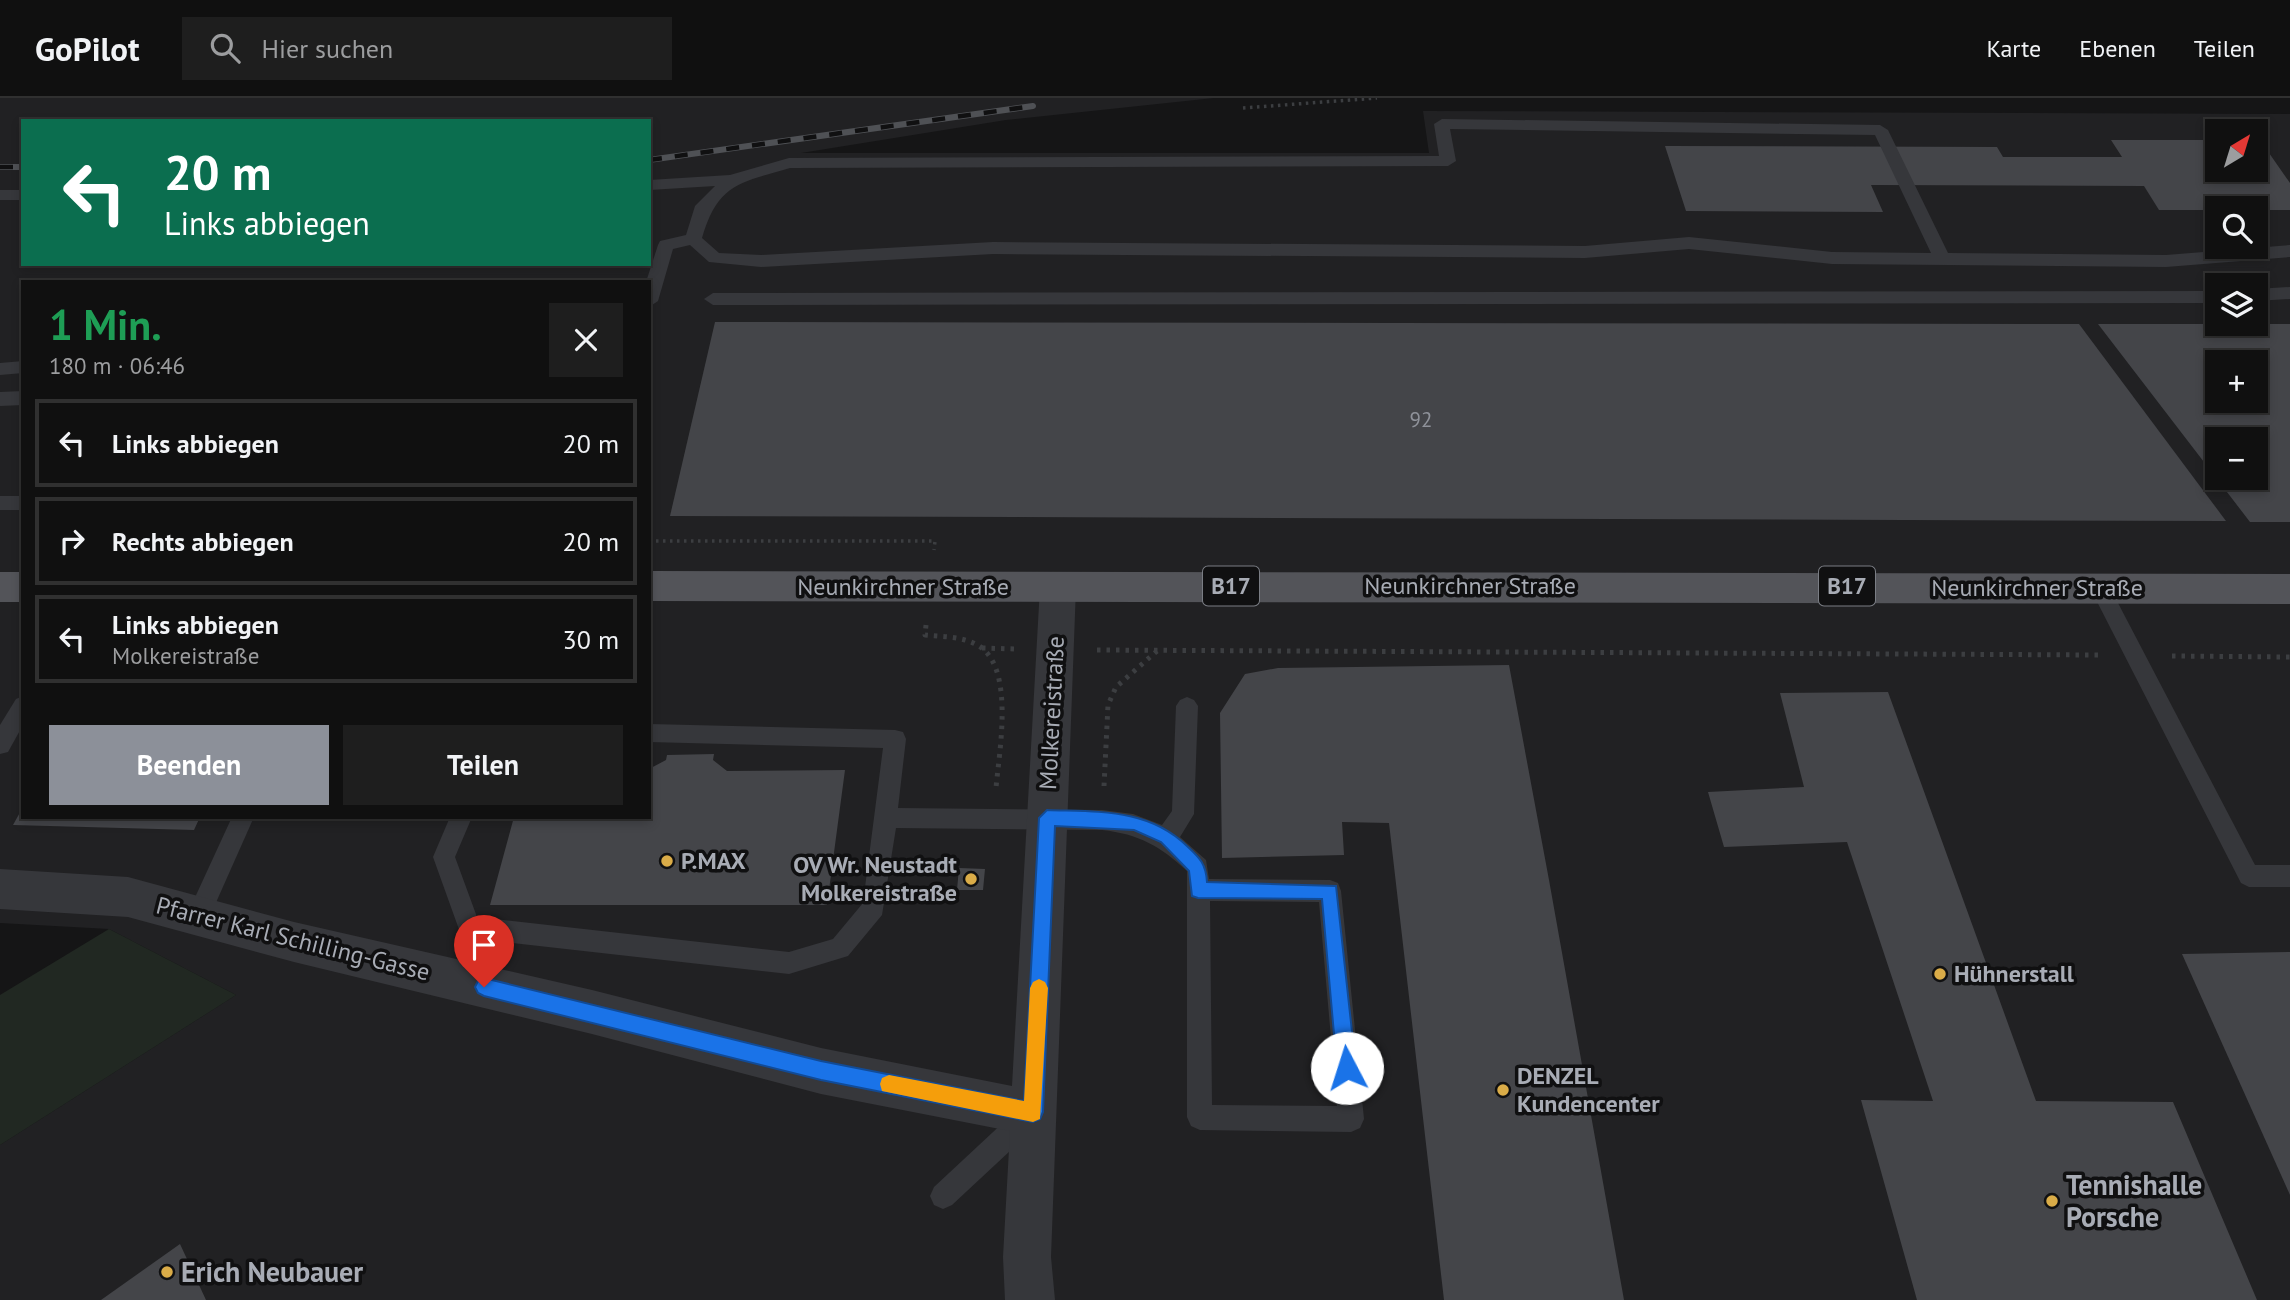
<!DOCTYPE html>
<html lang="de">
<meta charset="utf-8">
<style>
:root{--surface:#101010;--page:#1e1e1e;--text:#f1f3f6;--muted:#9c9d9f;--line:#303030;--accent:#8c9099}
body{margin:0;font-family:"PT Sans",sans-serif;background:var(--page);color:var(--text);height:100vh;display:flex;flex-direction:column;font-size:26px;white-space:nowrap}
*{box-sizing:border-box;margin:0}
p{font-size:23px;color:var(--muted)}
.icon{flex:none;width:38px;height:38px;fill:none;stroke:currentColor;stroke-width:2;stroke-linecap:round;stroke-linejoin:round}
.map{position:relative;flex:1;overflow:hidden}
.side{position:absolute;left:21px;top:182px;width:630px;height:539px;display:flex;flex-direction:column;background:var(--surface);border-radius:0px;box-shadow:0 4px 10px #0003,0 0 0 2px var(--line)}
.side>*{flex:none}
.banner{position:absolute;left:21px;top:21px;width:630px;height:147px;border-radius:0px;box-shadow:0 4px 10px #0003,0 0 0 2px var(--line);background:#0b6e4f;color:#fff;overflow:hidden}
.needle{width:46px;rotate:38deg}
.tools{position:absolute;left:2205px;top:21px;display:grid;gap:14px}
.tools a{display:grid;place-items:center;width:63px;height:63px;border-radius:0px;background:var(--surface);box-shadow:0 4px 10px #0003,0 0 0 2px var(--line);font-size:35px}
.pin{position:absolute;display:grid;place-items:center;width:60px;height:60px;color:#fff;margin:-72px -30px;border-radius:50% 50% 50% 0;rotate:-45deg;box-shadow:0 0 7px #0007}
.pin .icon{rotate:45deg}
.me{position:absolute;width:77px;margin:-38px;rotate:355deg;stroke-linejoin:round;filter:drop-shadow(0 0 5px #0008)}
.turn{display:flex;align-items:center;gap:24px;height:147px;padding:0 28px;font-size:32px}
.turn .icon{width:91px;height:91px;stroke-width:2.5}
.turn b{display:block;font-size:49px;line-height:60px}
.round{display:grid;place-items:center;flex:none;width:74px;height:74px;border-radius:0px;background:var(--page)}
.headline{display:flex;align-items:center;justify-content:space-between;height:119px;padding:0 28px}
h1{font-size:42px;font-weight:600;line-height:52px;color:#1e9e55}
.cta{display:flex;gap:14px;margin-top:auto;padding:14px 28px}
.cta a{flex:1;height:80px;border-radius:0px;background:var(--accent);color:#fff;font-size:28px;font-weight:600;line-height:80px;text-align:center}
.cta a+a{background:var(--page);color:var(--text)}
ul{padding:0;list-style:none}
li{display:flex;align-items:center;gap:21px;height:88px;margin:0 14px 10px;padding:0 14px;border:4px solid var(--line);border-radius:0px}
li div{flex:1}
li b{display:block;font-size:26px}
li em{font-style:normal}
header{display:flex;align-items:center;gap:42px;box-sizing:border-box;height:98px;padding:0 35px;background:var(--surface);border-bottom:2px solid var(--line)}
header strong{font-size:33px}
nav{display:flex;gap:38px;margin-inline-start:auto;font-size:24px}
.search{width:490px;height:63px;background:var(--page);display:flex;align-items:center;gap:18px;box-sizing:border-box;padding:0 24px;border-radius:0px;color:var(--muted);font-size:26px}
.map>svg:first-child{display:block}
.built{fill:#212123;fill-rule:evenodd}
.green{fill:#212822}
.building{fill:#444549;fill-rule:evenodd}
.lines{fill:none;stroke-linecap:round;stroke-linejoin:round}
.path-far1{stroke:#3c3e41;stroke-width:3.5;stroke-dasharray:2.5 4.5;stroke-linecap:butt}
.path{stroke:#3c3e41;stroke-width:5;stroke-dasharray:3.5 6;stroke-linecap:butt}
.lane{fill:#36373b;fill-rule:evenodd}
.street{fill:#36373b;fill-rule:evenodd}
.primary{fill:#535459;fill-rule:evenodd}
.rail-casing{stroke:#4f5155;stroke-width:6}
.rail{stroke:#101011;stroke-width:4.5;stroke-dasharray:13;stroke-linecap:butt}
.route{fill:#1a73e8;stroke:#114b97;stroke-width:2}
.slow{fill:#f59e0b}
.poi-dot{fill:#daac48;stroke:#101011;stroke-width:2.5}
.labels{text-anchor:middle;stroke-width:7;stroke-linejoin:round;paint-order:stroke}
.number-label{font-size:21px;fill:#8f929a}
.shield{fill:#101011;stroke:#7a7d84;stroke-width:2}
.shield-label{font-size:23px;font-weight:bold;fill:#a8acb5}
.street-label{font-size:24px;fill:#a8acb5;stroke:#101011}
.poi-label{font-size:24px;font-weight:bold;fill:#a8acb5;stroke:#101011;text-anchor:start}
.near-poi-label{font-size:28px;font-weight:bold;fill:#a8acb5;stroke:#101011;text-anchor:start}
</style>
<header>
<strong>GoPilot</strong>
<div class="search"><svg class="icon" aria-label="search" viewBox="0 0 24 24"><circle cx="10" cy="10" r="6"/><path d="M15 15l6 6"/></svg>Hier suchen</div>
<nav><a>Karte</a><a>Ebenen</a><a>Teilen</a></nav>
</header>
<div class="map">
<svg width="2290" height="1202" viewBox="0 0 2290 1202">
<rect width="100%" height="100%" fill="#151516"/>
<path class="built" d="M0,0H1214L1006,22L801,55H1429L1423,13L2290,16V1202H0V1047L236,897L109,831L0,825ZM23,23H649V166H23ZM2217,33H2256V72H2217ZM2217,110H2256V149H2217ZM23,184H649V719H23ZM2217,187H2256V226H2217ZM2217,264H2256V303H2217ZM2217,341H2256V380H2217Z"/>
<polygon class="green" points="109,831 236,897 0,1047 0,897"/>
<g class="building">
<polygon points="2111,42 2217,42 2217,72 2256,72 2256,42 2260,42 2290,85 2290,112 2159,112 2144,88 1871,87 1883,114 1686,113 1665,48 1997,49 2003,59 2122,59"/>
<polygon points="715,224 2079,226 2226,423 670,418"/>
<path d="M2098,226H2290V424H2250ZM2217,264H2256V303H2217ZM2217,341H2256V380H2217Z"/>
<polygon points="1509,567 1549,782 1624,1202 1444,1202 1389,725 1342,724 1344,757 1222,760 1220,615 1245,576 1278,570"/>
<polygon points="1888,594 2036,1003 2173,1004 2257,1202 1917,1202 1861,1002 1933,1003 1847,744 1724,749 1708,694 1804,689 1780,595"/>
<polygon points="714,656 713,662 727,673 845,672 827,807 490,807 514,719 649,719 649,671 666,662 667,657"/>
<polygon points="23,709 23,719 200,719 194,732 13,727"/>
<polygon points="959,770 985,771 983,792 957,792"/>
<polygon points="2290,854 2290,1097 2182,856"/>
<polygon points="180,1146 206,1202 101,1202"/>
</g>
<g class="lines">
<g class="path-far1">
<polyline points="1243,10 1377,0"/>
<polyline points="649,443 935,443 934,452"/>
</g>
<g class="path">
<path d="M926,527L925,537C943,539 963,538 979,548C1015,571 999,654 996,690"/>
<polyline points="982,550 1015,551"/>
<polyline points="1097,552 2100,557"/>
<polyline points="2172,558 2290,559"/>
<polyline points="1104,688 1108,607 1116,589 1157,553"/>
</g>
<g class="lane">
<path d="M1442,21L1880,27L1888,32L1948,155L2166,157L2290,147V159L2166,169L1832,166L1689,151L1585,160L993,156L761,169L709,164L690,147L673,151L658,203L649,209V184H646L658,147L660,143L686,137L695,108L715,88L649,92V82L730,77L789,60L1439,58L1434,26ZM1450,31L1875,37L1931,155L1832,154L1689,139L1585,148L993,144L761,157L719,155L702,140C718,85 740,85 790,70L1448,68L1456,63Z"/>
<rect x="0" y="92" width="23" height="10"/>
<polygon points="2290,189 2290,201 2256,203 2256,191"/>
<polygon points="2217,193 2217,205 713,207 704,201 713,195"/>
<polygon points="23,263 23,275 0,277 0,265"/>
<polygon points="23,293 23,307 0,308 0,294"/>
<rect x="0" y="398" width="23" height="14"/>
<polygon points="2100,482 2107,484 2255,767 2290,767 2290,789 2249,789 2241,785 2090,490 2093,484"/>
<polygon points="23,598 23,627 8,654 0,656 0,627 16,601"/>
<path d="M1187,599L1194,602L1198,608L1194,716L1180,739L1206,762L1209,781L1330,782L1338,785L1341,793L1364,1021L1360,1030L1351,1034L1200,1032L1191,1028L1187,1019V773C1160,748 1139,736 1102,732L896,730L882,817L848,858L789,876L469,840L461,837L433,759L450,719H472L455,759L477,819L789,854L833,841L863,805L883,650L649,644V626L895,632L903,634L906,641L898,710L1102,712L1133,716L1162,727L1172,713L1176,608L1180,602ZM1210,803L1319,804L1337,1008L1212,1007Z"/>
<polygon points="232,719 254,719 206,827 198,830 190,827 186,819"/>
<polygon points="1029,1005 1038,1009 1042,1018 1038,1027 952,1107 943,1111 934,1107 930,1098 934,1089 1020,1009"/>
</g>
<polygon class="street" points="1058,474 1071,479 1076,489 1051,1159 1055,1202 1005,1202 1003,1159 1010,1033 821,996 592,936 294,864 128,819 0,811 0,771 128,779 294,824 592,892 821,950 1012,988 1040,489 1045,479"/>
<g class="primary">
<polygon points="649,473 2290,476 2290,506 649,503"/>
<rect x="0" y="474" width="23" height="30"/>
</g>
<defs>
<g id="rail">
<polyline points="649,62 1033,8"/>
<polyline points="0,69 23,69"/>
</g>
</defs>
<use href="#rail" class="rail-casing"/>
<use href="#rail" class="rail"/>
</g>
<path class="route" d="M1047,712C1098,714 1148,710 1187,748C1200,760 1206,766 1207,784L1336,788L1356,970L1353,977L1347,980L1340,977L1337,970L1322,801L1198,800L1192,798L1189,773L1161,744L1134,732L1055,728L1043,1014L1040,1021L1033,1024L821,982L484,898L478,895L475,889L478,883L484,880L821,963L1024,1003L1039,720Z"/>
<polygon class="slow" points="1039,881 1045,884 1048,890 1040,1021 1033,1024 882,993 880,986 882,980 889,977 1024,1003 1030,890 1033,884"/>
<g class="poi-dot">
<circle cx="667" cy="763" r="7"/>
<circle cx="971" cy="781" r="7"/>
<circle cx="1940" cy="876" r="7"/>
<circle cx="1503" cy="992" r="7"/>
<circle cx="2052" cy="1103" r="7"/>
<circle cx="167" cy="1174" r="7"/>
</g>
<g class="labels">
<g class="number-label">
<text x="1421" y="329">92</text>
</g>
<g class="shield">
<rect x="1203" y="468.5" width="56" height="39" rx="5"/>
<rect x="1819" y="468.5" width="56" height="39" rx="5"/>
</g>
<g class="shield-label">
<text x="1231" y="496">B17</text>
<text x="1847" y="496">B17</text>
</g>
<g class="street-label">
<text x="1470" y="496">Neunkirchner Straße</text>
<text x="903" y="497">Neunkirchner Straße</text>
<text x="2037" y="498">Neunkirchner Straße</text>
<text transform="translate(1052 615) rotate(-87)" y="8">Molkereistraße</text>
<text transform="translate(293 841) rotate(14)" y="8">Pfarrer Karl Schilling-Gasse</text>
</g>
<g class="poi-label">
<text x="681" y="771">P.MAX</text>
<text x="957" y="775" text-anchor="end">OV Wr. Neustadt<tspan x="957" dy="28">Molkereistraße</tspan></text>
<text x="1954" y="884">Hühnerstall</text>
<text x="1517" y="986">DENZEL<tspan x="1517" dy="28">Kundencenter</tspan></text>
</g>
<g class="near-poi-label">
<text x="2066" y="1097">Tennishalle<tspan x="2066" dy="32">Porsche</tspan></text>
<text x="181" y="1184">Erich Neubauer</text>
</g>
</g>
</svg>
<div class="tools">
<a><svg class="needle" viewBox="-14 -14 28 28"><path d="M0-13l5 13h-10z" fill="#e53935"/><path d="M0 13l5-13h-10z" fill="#9c9d9f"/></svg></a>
<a><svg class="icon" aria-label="search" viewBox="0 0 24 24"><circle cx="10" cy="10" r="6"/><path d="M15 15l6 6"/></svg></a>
<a><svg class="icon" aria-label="layers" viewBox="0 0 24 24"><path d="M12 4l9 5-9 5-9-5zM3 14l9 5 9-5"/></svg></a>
<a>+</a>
<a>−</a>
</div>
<div class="pin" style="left:484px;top:889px;background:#d93025"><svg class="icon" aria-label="arrive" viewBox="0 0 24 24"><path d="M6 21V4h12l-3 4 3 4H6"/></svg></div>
<svg class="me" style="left:1347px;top:970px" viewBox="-20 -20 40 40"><circle r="19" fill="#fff"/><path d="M0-13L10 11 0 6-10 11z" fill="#1a73e8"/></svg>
<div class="banner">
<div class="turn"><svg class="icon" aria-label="left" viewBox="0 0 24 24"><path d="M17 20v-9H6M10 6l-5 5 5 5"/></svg><div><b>20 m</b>Links abbiegen</div></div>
</div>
<section class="side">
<div class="headline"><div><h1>1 Min.</h1><p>180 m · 06:46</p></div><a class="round"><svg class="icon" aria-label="close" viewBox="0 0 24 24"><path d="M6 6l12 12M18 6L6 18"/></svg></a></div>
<ul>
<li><svg class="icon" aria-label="left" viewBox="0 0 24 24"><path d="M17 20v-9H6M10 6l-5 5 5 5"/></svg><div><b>Links abbiegen</b></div><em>20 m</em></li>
<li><svg class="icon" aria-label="right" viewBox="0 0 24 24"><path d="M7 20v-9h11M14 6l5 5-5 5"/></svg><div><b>Rechts abbiegen</b></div><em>20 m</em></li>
<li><svg class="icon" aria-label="left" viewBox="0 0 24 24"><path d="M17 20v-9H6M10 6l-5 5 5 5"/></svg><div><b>Links abbiegen</b><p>Molkereistraße</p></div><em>30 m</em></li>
</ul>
<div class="cta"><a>Beenden</a><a>Teilen</a></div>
</section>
</div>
